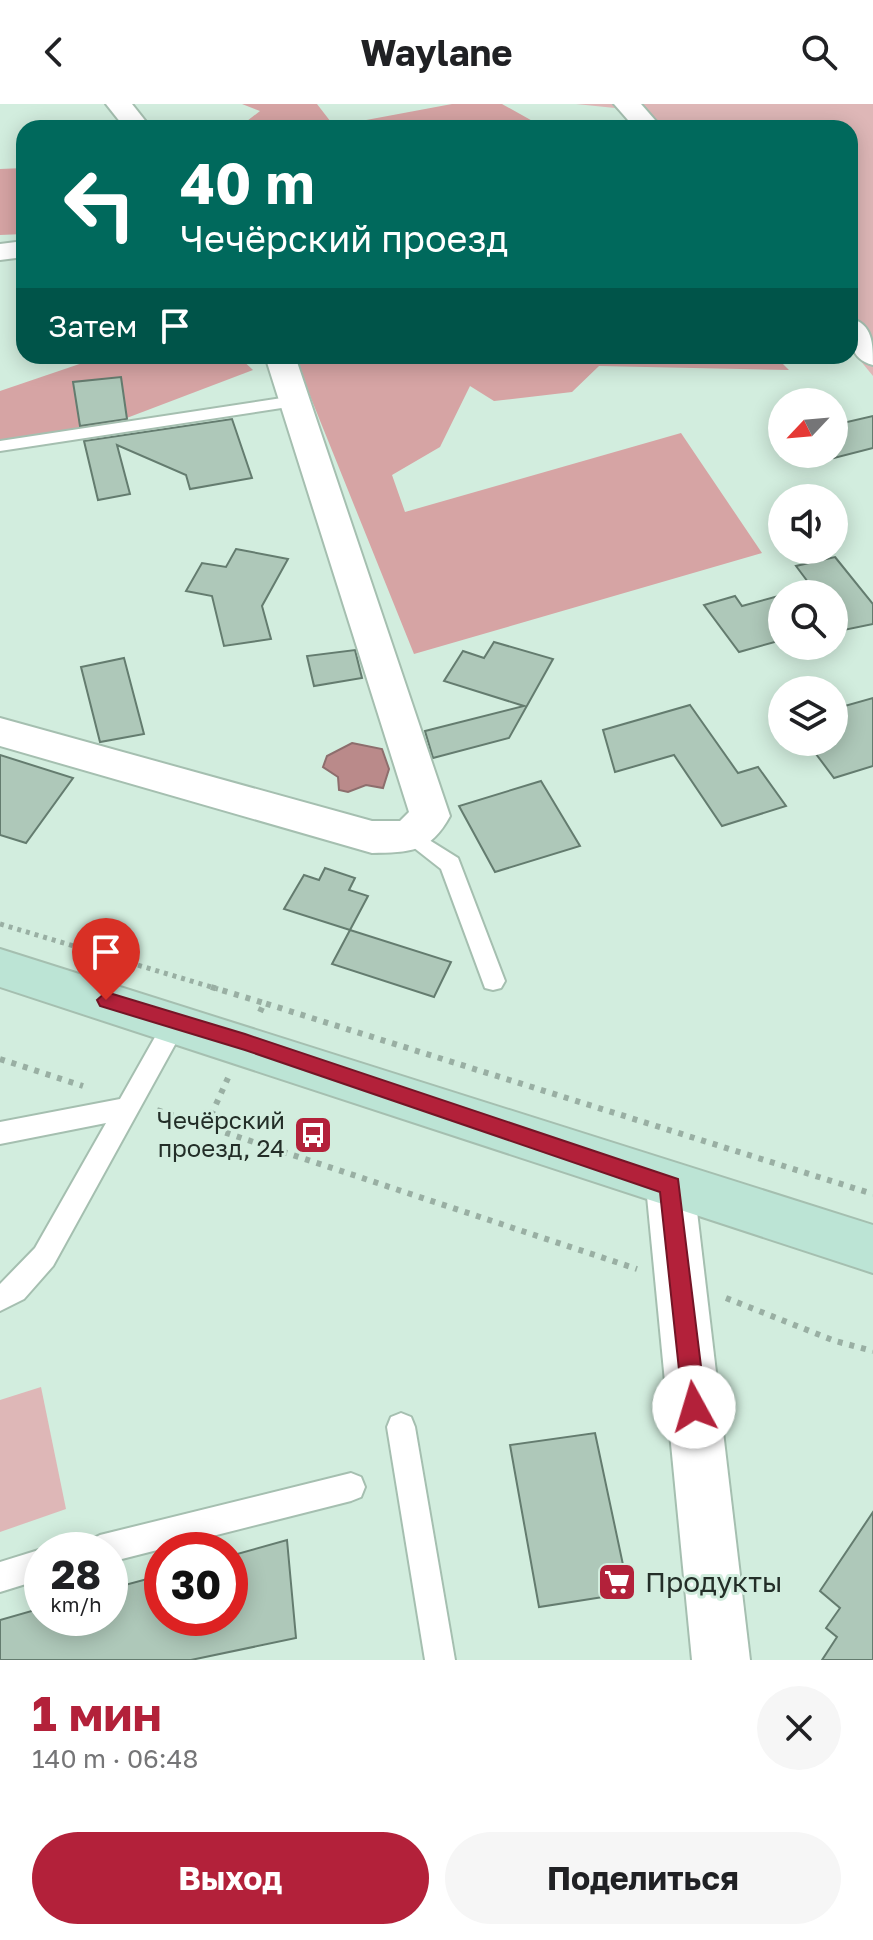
<!DOCTYPE html>
<html lang="ru">
<meta charset="utf-8">
<style>
:root{--surface:#fff;--page:#f6f6f6;--text:#202124;--muted:#757577;--accent:#b3213a}
body{margin:0;font-family:"Golos Text",sans-serif;background:var(--page);color:var(--text);height:100vh;display:flex;flex-direction:column;font-size:30px;white-space:nowrap}
*{box-sizing:border-box;margin:0}
p{font-size:26px;color:var(--muted)}
.icon{flex:none;width:44px;height:44px;fill:none;stroke:currentColor;stroke-width:2;stroke-linecap:round;stroke-linejoin:round}
.map{position:relative;height:1556px;overflow:hidden}
.drawer{display:flex;flex-direction:column;background:var(--surface);flex:1}
.drawer>*{flex:none}
.hud{position:absolute;left:16px;top:16px;width:842px;height:244px;border-radius:24px;box-shadow:0 4px 20px #0003;background:#00695c;color:#fff;overflow:hidden}
.needle{width:52px;rotate:244deg}
.fabs{position:absolute;left:768px;top:284px;display:grid;gap:16px}
.fabs a{display:grid;place-items:center;width:80px;height:80px;border-radius:50%;background:var(--surface);box-shadow:0 4px 20px #0003;font-size:40px}
.speed{position:absolute;left:24px;top:1428px;display:flex;gap:16px;font-size:40px;font-weight:700;text-align:center}
.speed>*{display:grid;place-content:center;width:104px;height:104px;border-radius:50%;background:var(--surface);box-shadow:0 4px 20px #0003;line-height:1}
.speed small{font-size:20px;font-weight:400}
.speed .limit{border:12px solid #d22;background:#fff;color:#111}
.pin{position:absolute;display:grid;place-items:center;width:68px;height:68px;color:#fff;margin:-82px -34px;border-radius:50% 50% 50% 0;rotate:-45deg;box-shadow:0 0 8px #0007}
.pin .icon{rotate:45deg}
.me{position:absolute;width:88px;margin:-44px;rotate:354deg;stroke-linejoin:round;filter:drop-shadow(0 0 6px #0008)}
.turn{display:flex;align-items:center;gap:28px;height:168px;padding:0 32px;font-size:36px}
.turn .icon{width:104px;height:104px;stroke-width:2.5}
.turn b{display:block;font-size:56px;line-height:68px}
.then{display:flex;align-items:center;height:76px;padding:0 32px;background:#0003;gap:16px;font-size:30px}
.round{display:grid;place-items:center;flex:none;width:84px;height:84px;border-radius:42px;background:var(--page)}
.overview{display:flex;align-items:center;justify-content:space-between;height:136px;padding:0 32px}
h1{font-size:48px;font-weight:700;line-height:60px;color:var(--accent)}
.button{display:flex;gap:16px;margin-top:auto;padding:16px 32px}
.button a{flex:1;height:92px;border-radius:48px;background:var(--accent);color:#fff;font-size:32px;font-weight:700;line-height:92px;text-align:center}
.button a+a{background:var(--page);color:var(--text)}
header{display:flex;justify-content:space-between;align-items:center;height:104px;padding:0 32px;background:var(--surface);font-size:36px;font-weight:700}
.map>svg:first-child{display:block}
.green{fill:#deb7b7}
.forest{fill:#d6a4a4}
.water{fill:#ba8a8a;stroke:#8d6e6d;stroke-width:2}
.building{fill:#aec8b9;stroke:#647c6f;stroke-width:2}
.lines{fill:none;stroke-linecap:round;stroke-linejoin:round}
.service-casing{stroke:#a5bfb0;stroke-width:4}
.minor-casing{stroke:#a5bfb0;stroke-width:4}
.secondary-casing{stroke:#a5bfb0;stroke-width:4}
.path-far1{stroke:#99afa3;stroke-width:5;stroke-dasharray:4 5;stroke-linecap:butt}
.path{stroke:#99afa3;stroke-width:6;stroke-dasharray:5 7;stroke-linecap:butt}
.service{fill:#fff;fill-rule:evenodd}
.minor{fill:#fff;fill-rule:evenodd}
.secondary{fill:#bce4d5;fill-rule:evenodd}
.route{fill:#b3213a;stroke:#741526;stroke-width:2}
.labels{text-anchor:middle;stroke-width:6;stroke-linejoin:round;paint-order:stroke}
.poi-label{font-size:24px;fill:#232e28;stroke:#d2edde;text-anchor:end}
.near-poi-label{font-size:28px;fill:#232e28;stroke:#d2edde;text-anchor:start}
</style>
<header><svg class="icon" aria-label="back" viewBox="0 0 24 24"><path d="M15 5l-7 7 7 7"/></svg>Waylane<svg class="icon" aria-label="search" viewBox="0 0 24 24"><circle cx="10" cy="10" r="6"/><path d="M15 15l6 6"/></svg></header>
<div class="map">
<svg width="873" height="1556" viewBox="0 0 873 1556">
<rect width="100%" height="100%" fill="#d2edde"/>
<g class="green">
<polygon points="576,0 873,0 873,272 850,244 850,24 637,24 615,4"/>
<polygon points="41,1283 66,1405 0,1428 0,1296"/>
</g>
<g class="forest">
<polygon points="242,0 317,0 334,22 452,0 502,0 545,24 238,24 260,7"/>
<polygon points="24,64 24,130 0,131 0,65"/>
<polygon points="103,252 238,252 253,266 103,323 0,338 0,287"/>
<polygon points="294,252 775,252 789,266 599,262 572,288 494,297 470,282 440,343 392,371 405,408 681,329 762,449 414,550"/>
</g>
<polygon class="water" points="352,639 382,645 389,665 383,684 366,681 348,688 339,686 338,673 323,663 327,652"/>
<g class="building">
<polygon points="121,273 127,315 80,322 73,278"/>
<polygon points="873,312 873,344 834,354 834,321"/>
<polygon points="232,315 252,374 190,385 186,371 117,341 130,390 98,396 84,337"/>
<polygon points="236,445 288,455 262,502 271,535 224,542 212,492 186,487 202,459 226,463"/>
<polygon points="835,453 873,500 873,520 844,526 834,513 834,490 817,490 796,462"/>
<polygon points="782,491 782,536 739,548 704,501 735,492 742,502"/>
<polygon points="494,538 553,555 509,634 433,654 425,627 524,602 444,577 463,547 484,554"/>
<polygon points="355,546 362,574 314,582 307,552"/>
<polygon points="124,554 144,630 100,638 81,563"/>
<polygon points="873,594 873,662 834,674 807,638 834,638 834,605"/>
<polygon points="690,601 738,669 758,663 786,702 722,722 674,651 615,668 603,626"/>
<polygon points="0,651 73,674 26,739 0,731"/>
<polygon points="541,677 580,742 495,768 459,702"/>
<polygon points="325,764 355,774 349,786 368,792 350,826 284,805 304,771 319,776"/>
<polygon points="350,826 451,858 434,893 332,860"/>
<polygon points="595,1329 629,1489 539,1503 510,1341"/>
<polygon points="873,1408 873,1556 822,1556 837,1533 826,1524 840,1504 820,1487"/>
<polygon points="287,1436 296,1534 191,1556 0,1556 0,1516 42,1504 42,1514 110,1514 110,1485 162,1471 162,1514 230,1514 230,1452"/>
</g>
<g class="lines">
<defs>
<g id="service">
<polygon points="295,292 301,293 301,301 0,347 0,337"/>
<polygon points="410,724 458,754 505,877 501,884 493,886 485,884 441,765 399,732"/>
<polygon points="176,907 184,910 188,917 53,1162 24,1195 0,1207 0,1180 35,1144 106,1019 0,1040 0,1018 120,995 168,910"/>
<polygon points="401,1309 411,1313 415,1323 455,1556 425,1556 387,1323 391,1313"/>
<polygon points="351,1369 361,1373 365,1383 361,1393 351,1397 110,1458 110,1446 85,1446 90,1436 100,1431"/>
<polygon points="42,1445 42,1475 0,1488 0,1458"/>
</g>
<g id="minor">
<polygon points="106,0 132,0 151,24 125,24"/>
<polygon points="614,0 641,0 662,24 635,24"/>
<polygon points="24,137 24,153 0,156 0,140"/>
<path d="M850,214C873,220 873,240 873,261C849,255 850,235 850,214Z"/>
<path d="M265,252H295L450,712C430,749 410,748 372,749L0,642V614L372,717H400L409,708Z"/>
<polygon points="670,1060 687,1067 694,1082 750,1556 692,1556 646,1082 653,1067"/>
</g>
<polygon id="secondary" points="0,845 873,1121 873,1169 0,883"/>
</defs>
<use href="#service" class="service-casing"/>
<use href="#minor" class="minor-casing"/>
<use href="#secondary" class="secondary-casing"/>
<polyline class="path-far1" points="0,820 218,885"/>
<g class="path">
<polyline points="211,883 264,899"/>
<polyline points="260,908 264,899 873,1090"/>
<polyline points="0,955 83,982"/>
<polyline points="157,1006 637,1165"/>
<polyline points="206,1022 228,974"/>
<polyline points="726,1194 835,1237 873,1247"/>
</g>
<use href="#service" class="service"/>
<use href="#minor" class="minor"/>
<use href="#secondary" class="secondary"/>
</g>
<polygon class="route" points="106,888 245,930 678,1075 706,1303 702,1311 694,1315 686,1311 683,1303 660,1088 245,946 100,902 97,896"/>
<defs>
<symbol id="bus-square" viewBox="-11 -11 22 22"><rect x="-9" y="-9" width="18" height="18" rx="4" fill="#b3213a" stroke="#d2edde"/><path d="M-5-6H5V4H4V6H2V4H-2V6H-4V4H-5ZM-3.5-4V0h7V-4ZM-3.5 1.2v1.5H-2V1.2ZM2 1.2v1.5H3.5V1.2Z" fill="#fff"/></symbol>
<symbol id="supermarket-square" viewBox="-11 -11 22 22"><rect x="-9" y="-9" width="18" height="18" rx="4" fill="#b3213a" stroke="#d2edde"/><path d="M-6-5.5h2.5l.6 2H6L4.5 2H-2.5L-4.4-4H-6ZM-1.5 3.2a1.3 1.3 0 1 0 .1 0ZM3 3.2a1.3 1.3 0 1 0 .1 0Z" fill="#fff"/></symbol>
</defs>
<g fill-rule="evenodd">
<use href="#bus-square" x="291" y="1009" width="44" height="44"/>
<use href="#supermarket-square" x="595" y="1456" width="44" height="44"/>
</g>
<g class="labels">
<g class="poi-label">
<text x="285" y="1025">Чечёрский<tspan x="285" dy="28">проезд, 24</tspan></text>
</g>
<g class="near-poi-label">
<text x="645" y="1488">Продукты</text>
</g>
</g>
</svg>
<div class="fabs">
<a><svg class="needle" viewBox="-14 -14 28 28"><path d="M0-13l5 13h-10z" fill="#e53935"/><path d="M0 13l5-13h-10z" fill="#757577"/></svg></a>
<a><svg class="icon" aria-label="sound" viewBox="0 0 24 24"><path d="M4 9h4l5-4v14l-5-4H4zM17 9q2 3 0 6"/></svg></a>
<a><svg class="icon" aria-label="search" viewBox="0 0 24 24"><circle cx="10" cy="10" r="6"/><path d="M15 15l6 6"/></svg></a>
<a><svg class="icon" aria-label="layers" viewBox="0 0 24 24"><path d="M12 4l9 5-9 5-9-5zM3 14l9 5 9-5"/></svg></a>
</div>
<div class="speed"><div>28<small>km/h</small></div><div class="limit">30</div></div>
<div class="pin" style="left:106px;top:896px;background:#d93025"><svg class="icon" aria-label="arrive" viewBox="0 0 24 24"><path d="M6 21V4h12l-3 4 3 4H6"/></svg></div>
<svg class="me" style="left:694px;top:1303px" viewBox="-20 -20 40 40"><circle r="19" fill="#fff"/><path d="M0-13L10 11 0 6-10 11z" fill="#b3213a"/></svg>
<div class="hud">
<div class="turn"><svg class="icon" aria-label="left" viewBox="0 0 24 24"><path d="M17 20v-9H6M10 6l-5 5 5 5"/></svg><div><b>40 m</b>Чечёрский проезд</div></div>
<div class="then">Затем<svg class="icon" aria-label="arrive" viewBox="0 0 24 24"><path d="M6 21V4h12l-3 4 3 4H6"/></svg></div>
</div>
</div>
<section class="drawer">
<div class="overview"><div><h1>1 мин</h1><p>140 m · 06:48</p></div><a class="round"><svg class="icon" aria-label="close" viewBox="0 0 24 24"><path d="M6 6l12 12M18 6L6 18"/></svg></a></div>
<div class="button"><a>Выход</a><a>Поделиться</a></div>
</section>
